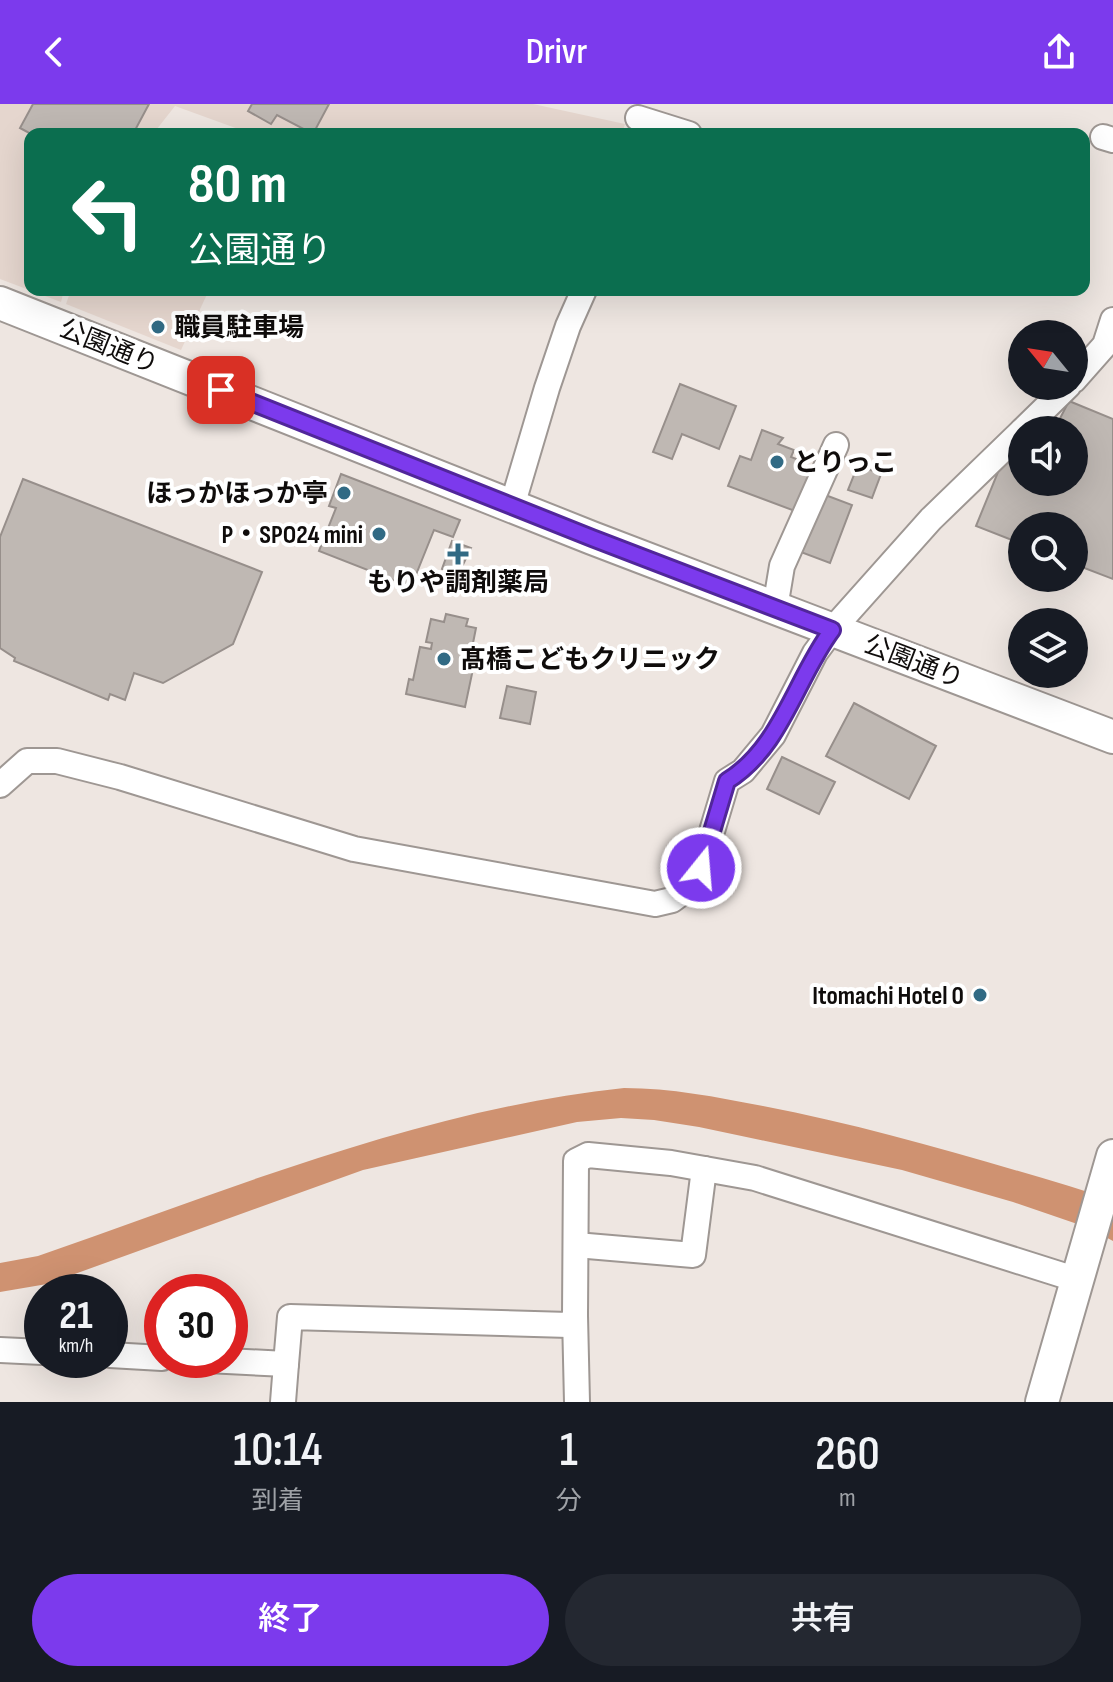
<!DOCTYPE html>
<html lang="ja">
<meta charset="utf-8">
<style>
:root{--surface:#171b24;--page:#242831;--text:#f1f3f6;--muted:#9ea1a6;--accent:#7c3aed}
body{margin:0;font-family:"Sofia Sans Condensed","Noto Sans JP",sans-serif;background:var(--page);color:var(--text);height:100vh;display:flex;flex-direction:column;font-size:30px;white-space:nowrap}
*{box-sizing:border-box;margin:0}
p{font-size:26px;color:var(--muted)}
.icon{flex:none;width:44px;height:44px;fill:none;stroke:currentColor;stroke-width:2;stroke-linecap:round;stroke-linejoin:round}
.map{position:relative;height:1298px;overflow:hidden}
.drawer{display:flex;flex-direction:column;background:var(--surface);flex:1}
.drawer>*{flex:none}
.hud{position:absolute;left:24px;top:24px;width:1066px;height:168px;border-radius:16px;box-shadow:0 8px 32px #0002;background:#0b6e4f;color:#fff;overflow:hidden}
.needle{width:52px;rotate:300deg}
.controls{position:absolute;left:1008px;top:216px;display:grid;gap:16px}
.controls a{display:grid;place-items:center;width:80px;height:80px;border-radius:50%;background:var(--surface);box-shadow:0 8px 32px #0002;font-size:40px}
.speed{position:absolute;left:24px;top:1170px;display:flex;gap:16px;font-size:40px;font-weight:700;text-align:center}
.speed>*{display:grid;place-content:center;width:104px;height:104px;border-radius:50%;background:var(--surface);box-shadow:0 8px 32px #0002;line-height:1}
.speed small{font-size:20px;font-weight:400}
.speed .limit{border:12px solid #d22;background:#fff;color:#111}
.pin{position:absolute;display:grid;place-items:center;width:68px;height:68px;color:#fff;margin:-34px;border-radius:16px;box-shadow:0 4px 12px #0006}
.me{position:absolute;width:88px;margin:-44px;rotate:17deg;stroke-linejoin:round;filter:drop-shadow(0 0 6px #0008)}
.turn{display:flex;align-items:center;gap:28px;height:168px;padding:0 32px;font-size:36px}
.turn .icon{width:104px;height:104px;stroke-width:2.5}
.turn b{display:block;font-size:56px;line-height:68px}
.eta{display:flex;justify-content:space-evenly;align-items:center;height:136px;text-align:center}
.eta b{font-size:48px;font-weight:600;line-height:56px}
.action{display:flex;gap:16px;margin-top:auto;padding:16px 32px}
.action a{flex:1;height:92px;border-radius:48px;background:var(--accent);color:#fff;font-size:32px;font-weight:600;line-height:92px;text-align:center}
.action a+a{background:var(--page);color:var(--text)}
header{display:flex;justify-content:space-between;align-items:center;height:104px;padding:0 32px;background:var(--accent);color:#fff;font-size:36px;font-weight:600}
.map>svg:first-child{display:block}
.built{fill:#e5d6ce}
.water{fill:#cf9271}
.building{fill:#bfb8b3;stroke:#978f8b;stroke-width:2}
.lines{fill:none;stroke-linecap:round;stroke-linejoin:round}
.minor-casing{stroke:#9e9793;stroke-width:28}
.tertiary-casing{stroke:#9e9793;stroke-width:36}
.minor{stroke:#fff;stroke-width:24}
.tertiary{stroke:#fff;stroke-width:32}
.route-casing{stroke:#51269a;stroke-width:20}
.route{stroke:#7c3aed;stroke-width:14}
.poi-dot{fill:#316a84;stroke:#fff;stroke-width:3}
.labels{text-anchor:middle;stroke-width:8;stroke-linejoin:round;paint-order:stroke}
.poi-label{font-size:26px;font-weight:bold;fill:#0f0c0b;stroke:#fff;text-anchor:start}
.street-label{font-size:26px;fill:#0f0c0b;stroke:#fff}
</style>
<header><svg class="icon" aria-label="back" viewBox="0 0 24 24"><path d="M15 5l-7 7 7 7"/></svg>Drivr<svg class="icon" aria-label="share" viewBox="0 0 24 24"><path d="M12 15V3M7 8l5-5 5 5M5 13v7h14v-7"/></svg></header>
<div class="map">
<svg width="1113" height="1298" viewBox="0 0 1113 1298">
<rect width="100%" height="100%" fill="#eee6e1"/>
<g class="built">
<polygon points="0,0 533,0 625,20 622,30 252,30 175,2 153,30 30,30 30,186 64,186 61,198 0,175"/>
<polygon points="71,186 209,186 181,246 66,200"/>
</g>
<path class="water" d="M624,984C671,984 716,993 763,1002C867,1022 968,1052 1069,1082L1091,1089L1113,1101V1137L1089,1124L1013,1098L902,1066L699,1023L654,1016L621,1014L577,1018L363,1066L47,1180L0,1188V1159L38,1152C228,1086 423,1005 624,984Z"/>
<g class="building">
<polygon points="33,0 149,0 133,30 31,30 20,24"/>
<polygon points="252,0 329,0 313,30 277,11 271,20 248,7"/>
<polygon points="680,280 736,302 719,345 682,330 672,355 653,348"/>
<polygon points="1069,297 1113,315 1113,475 1074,460 1074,422 1022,422 1022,440 976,422 998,368 1022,344 1022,378 1074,378 1074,326 1054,326"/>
<polygon points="762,326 783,334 778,340 794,346 791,353 799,356 796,366 809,371 795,407 728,382 740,352 751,356"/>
<polygon points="858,361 881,370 872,394 848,386"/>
<polygon points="341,370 460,416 453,433 434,426 411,483 319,447 336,404 329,402"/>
<polygon points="23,375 262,468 233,540 163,579 134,569 125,596 110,590 108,596 14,557 15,554 0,544 0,433"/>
<polygon points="820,389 852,401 830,459 798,447"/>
<polygon points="452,437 471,444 458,471 442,465"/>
<polygon points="446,510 468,515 466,522 476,524 468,564 473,565 465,603 406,590 409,575 413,576 420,543 431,545 432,539 426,538 431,515 444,518"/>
<polygon points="507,582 536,588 530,620 500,614"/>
<polygon points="854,599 936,642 909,695 826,652"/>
<polygon points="782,653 835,678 819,710 767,685"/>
</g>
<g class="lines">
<defs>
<g id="minor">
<polyline points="638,14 689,30"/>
<polyline points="1103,33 1113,36"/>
<polyline points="1074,276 1105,241 1113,216"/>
<polyline points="1023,326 1068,282"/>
<polyline points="512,402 547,284 568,222 584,186"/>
<polyline points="775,504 782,462 836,341"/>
<polyline points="0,681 27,657 57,657 120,673 354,745 655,800 672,796 691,782 701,764 727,677 743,667 773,631 815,549 832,526 931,415 1022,327"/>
<polyline points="576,1141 693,1151 704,1065"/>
<polyline points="575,1212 577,1298"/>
<polyline points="0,1246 42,1248"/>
<polyline points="110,1251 162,1254"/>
<polyline points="207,1256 286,1260 290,1213 569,1221 575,1212 576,1057 588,1051 671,1059 755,1074 1078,1176"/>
<polyline points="283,1298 286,1260"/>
</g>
<g id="tertiary">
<polyline points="0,199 592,434 1113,633"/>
<polyline points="1042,1298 1113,1052"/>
</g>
</defs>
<use href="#minor" class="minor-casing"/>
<use href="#tertiary" class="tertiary-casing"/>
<use href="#minor" class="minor"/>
<use href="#tertiary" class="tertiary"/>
</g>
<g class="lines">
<defs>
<path id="route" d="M221,286L592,434L832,526C796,574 781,644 727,677L701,764"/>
</defs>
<use href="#route" class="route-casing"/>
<use href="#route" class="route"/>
</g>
<g class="poi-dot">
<circle cx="158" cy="223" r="8"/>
<circle cx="777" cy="358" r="8"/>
<circle cx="344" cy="389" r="8"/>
<circle cx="379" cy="430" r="8"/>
<path d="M454 438h8v8h8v8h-8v8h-8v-8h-8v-8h8z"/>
<circle cx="444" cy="555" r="8"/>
<circle cx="980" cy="891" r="8"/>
</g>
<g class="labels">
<g class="poi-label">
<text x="174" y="232">職員駐車場</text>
<text x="793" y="367">とりっこ</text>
<text x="328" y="398" text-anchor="end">ほっかほっか亭</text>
<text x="363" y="439" text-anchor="end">P・SPO24 mini</text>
<text x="458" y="487" text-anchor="middle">もりや調剤薬局</text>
<text x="460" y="564">髙橋こどもクリニック</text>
<text x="964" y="900" text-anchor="end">Itomachi Hotel 0</text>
</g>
<g class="street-label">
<text transform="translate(109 242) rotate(22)" y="9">公園通り</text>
<text transform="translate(914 557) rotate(21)" y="9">公園通り</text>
</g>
</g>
</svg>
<div class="controls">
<a><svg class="needle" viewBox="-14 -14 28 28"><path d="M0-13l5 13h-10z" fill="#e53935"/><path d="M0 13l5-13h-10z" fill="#9ea1a6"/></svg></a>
<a><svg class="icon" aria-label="sound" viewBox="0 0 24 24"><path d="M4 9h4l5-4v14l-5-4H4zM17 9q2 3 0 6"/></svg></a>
<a><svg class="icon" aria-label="search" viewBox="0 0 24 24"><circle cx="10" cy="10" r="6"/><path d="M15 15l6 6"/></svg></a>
<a><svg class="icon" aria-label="layers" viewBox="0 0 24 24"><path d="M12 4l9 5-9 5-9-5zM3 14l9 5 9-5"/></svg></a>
</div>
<div class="speed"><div>21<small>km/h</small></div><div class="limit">30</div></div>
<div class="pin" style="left:221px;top:286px;background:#d93025"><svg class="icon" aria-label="arrive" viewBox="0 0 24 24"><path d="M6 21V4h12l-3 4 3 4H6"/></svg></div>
<svg class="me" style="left:701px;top:764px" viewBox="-20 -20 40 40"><circle r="17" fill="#7c3aed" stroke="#fff" stroke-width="3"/><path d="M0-11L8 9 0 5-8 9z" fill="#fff"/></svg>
<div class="hud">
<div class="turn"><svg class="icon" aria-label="left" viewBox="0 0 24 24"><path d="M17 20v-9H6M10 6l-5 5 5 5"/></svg><div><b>80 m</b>公園通り</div></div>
</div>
</div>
<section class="drawer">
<div class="eta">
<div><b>10:14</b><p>到着</p></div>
<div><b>1</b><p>分</p></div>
<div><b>260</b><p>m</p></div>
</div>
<div class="action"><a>終了</a><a>共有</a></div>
</section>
